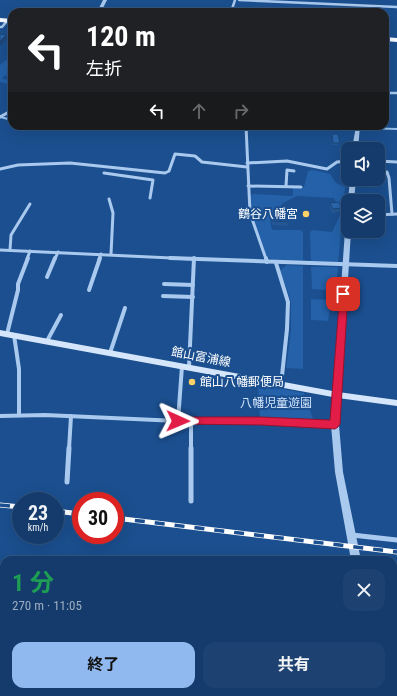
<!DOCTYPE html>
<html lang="ja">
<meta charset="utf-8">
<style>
:root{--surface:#143b6b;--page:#1d4271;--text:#f1f3f6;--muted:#9dadc1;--line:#33557e;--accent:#90b9f0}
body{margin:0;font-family:"Roboto Condensed","Noto Sans JP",sans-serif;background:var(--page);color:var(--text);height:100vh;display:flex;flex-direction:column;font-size:15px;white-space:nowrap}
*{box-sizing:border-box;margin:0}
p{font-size:13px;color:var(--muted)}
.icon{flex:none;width:22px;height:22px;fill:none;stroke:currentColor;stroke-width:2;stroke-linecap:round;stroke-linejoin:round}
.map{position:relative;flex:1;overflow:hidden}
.details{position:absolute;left:0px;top:556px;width:397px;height:140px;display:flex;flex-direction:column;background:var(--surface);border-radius:12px 12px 0 0;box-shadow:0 4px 16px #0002,0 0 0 1px var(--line)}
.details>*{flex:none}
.banner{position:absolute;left:8px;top:8px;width:381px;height:122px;border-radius:12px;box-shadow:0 4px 16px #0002,0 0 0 1px var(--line);background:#202124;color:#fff;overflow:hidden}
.buttons{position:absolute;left:341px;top:142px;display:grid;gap:8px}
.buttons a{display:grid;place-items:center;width:44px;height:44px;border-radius:8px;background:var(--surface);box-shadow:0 4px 16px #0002,0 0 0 1px var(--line);font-size:20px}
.speed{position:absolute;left:12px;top:492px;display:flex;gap:8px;font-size:20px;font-weight:700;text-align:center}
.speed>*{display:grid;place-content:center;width:52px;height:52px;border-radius:50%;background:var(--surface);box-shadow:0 4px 16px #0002,0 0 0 1px var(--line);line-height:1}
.speed small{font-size:10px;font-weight:400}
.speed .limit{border:6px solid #d22;background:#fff;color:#111}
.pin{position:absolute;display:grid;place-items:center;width:34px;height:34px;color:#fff;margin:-17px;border-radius:8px;box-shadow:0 2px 6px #0006}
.me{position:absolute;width:44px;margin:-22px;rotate:91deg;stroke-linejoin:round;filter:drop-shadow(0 0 3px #0008)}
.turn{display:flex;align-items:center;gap:14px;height:84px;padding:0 12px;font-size:18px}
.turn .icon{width:52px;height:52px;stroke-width:2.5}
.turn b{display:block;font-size:28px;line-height:34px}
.lanes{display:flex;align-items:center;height:38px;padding:0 12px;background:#0003;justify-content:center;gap:20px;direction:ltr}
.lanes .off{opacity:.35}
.round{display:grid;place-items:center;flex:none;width:42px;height:42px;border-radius:12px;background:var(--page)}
.head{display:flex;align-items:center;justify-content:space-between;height:68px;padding:0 12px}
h1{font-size:24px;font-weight:700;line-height:30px;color:#1e9e55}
.button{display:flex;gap:8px;margin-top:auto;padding:8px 12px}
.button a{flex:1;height:46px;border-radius:12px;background:var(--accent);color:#111;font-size:16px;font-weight:700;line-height:46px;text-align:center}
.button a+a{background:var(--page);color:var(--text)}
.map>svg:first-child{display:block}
.green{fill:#2461a8}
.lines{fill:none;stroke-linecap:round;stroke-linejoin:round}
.stream{stroke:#9cc4f0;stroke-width:2}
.minor-far3{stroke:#a9c9ee;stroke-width:2.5}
.minor-far2{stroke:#a9c9ee;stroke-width:3}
.minor-far1{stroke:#a9c9ee;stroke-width:4}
.minor{stroke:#a9c9ee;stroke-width:5}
.tertiary{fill:#a9c9ee;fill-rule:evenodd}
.secondary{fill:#d6e6fa;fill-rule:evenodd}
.trunk{fill:#f8faff;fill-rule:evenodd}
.rail-casing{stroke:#fff;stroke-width:5}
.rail{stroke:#1b4f8f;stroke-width:3.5;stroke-dasharray:10;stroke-linecap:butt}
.wall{fill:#245895}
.shaded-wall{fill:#1d4779}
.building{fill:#2a66ad;stroke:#1d4779}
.route{fill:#e11d48;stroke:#92132f}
.poi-dot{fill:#ffd166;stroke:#1b4f8f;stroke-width:1.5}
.labels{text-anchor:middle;stroke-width:4;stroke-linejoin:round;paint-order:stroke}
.poi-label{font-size:12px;fill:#fff;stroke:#1b4f8f;text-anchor:end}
.street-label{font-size:12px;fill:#fff;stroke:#1b4f8f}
.park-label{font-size:12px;fill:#cfe3fa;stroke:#1b4f8f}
</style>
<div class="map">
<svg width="397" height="696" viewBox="0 0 397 696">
<rect width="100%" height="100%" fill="#1b4f8f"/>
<g class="green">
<polygon points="6,60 12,60 12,65 8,70 12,71 12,78 6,75 2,78 12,82 12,85 0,82 0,65"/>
<polygon points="313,170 330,174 336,183 345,187 338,263 311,262 310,232 313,230 332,232 341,213 334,198 297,196 283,203 270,217 271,227 273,230 300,230 303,232 303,262 273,261 266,255 251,213 251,195 254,194 291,196 293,195 293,188 304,187 308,171"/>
<polygon points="287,265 303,266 303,369 286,368 291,330 291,302 280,270"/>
<polygon points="311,267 338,267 336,291 312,289"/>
<polygon points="311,299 331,300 328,321 311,320"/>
<polygon points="266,386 304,393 313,419 260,419 258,388 266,390"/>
</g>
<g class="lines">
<g class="stream">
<polyline points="0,117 12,120"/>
<polyline points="279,126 350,128"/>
<polyline points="364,128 397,129"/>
</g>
<g class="minor-far3">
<polyline points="239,0 397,7"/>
<polyline points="231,12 235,0"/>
<polyline points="0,27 2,27 7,21"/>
<polyline points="385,93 397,93"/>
<polyline points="7,113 12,110"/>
</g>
<g class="minor-far2">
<polyline points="0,117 9,112"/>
<polyline points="246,126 250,213 266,259"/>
<polyline points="378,161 397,162"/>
<polyline points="247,163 287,161 327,169 337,162 348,161"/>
<polyline points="0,169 18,165 70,163 165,173 169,171 175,154 195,156 202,162 247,167"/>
<polyline points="387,172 389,178 392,214"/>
<polyline points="104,173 153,180 150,198"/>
<polyline points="248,186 301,187"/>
<polyline points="286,186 287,170 294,171"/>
<polyline points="109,199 113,213 111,254"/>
<polyline points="378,215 397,214"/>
<polyline points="0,250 193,259"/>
<polyline points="10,250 11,235 30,204"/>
<polyline points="27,259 30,251"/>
<polyline points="55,259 58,252"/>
<polyline points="99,259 101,254"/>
</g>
<g class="minor-far1">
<polyline points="170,258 397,266"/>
<polyline points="266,258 267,262"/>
<polyline points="276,263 288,302 287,329 281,385"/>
<polyline points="47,277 55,258"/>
<polyline points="164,284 193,285"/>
<polyline points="89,290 100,258"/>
<polyline points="163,296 193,297"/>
<polyline points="7,334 18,290 18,284 28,258"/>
<polyline points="14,335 19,369 19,415"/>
<polyline points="47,341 61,315"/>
<polyline points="110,353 125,308"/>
<polyline points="182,366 178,421 261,421 335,425"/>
<polyline points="189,367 194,258"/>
<polyline points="0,416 45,415 178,421"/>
<polyline points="191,422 191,449"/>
<polyline points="69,449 71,416"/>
</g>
<g class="minor">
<polyline points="191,448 191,501"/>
<polyline points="67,482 69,448"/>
<polyline points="352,535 397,540"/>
</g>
<g class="tertiary">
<polygon points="103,0 107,0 101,12 97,12"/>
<polygon points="356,126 360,126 358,149 352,149"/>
<polygon points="350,179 356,179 354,201 348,201"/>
<polygon points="348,229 348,231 351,231 339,425 343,472 361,560 351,560 335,472 331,425 345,231"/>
<rect x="374" y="692" width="10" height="4"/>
</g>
<polygon class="secondary" points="0,330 338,392 397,400 397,406 338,398 0,336"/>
<g class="trunk">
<polygon points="0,18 12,19 12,23 0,22"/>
<polygon points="385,37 397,38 397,42 385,41"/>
</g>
<defs>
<g id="rail">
<polyline points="0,505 21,507"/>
<polyline points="55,511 81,514"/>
<polyline points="115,518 397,552"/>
</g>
</defs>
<use href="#rail" class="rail-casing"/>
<use href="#rail" class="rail"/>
</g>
<g class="wall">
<polygon points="332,134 340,143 339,145 332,145"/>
<polygon points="330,203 341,208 340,212 332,213 329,207"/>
<polygon points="272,214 288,222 288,226 272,225"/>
</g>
<polygon class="shaded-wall" points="6,35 7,39 0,46 0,41"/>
<g class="building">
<polygon points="0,34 6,35 0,41"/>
<polygon points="332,134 338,134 340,143 333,143"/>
<polygon points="339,202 341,208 333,209 330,203"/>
<polygon points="287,213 288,222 273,221 272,214"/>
</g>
<polygon class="route" points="340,292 346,292 348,294 340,424 338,427 335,429 261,425 174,424 173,421 174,418 178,417 261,417 330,420"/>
<g class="poi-dot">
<circle cx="306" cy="214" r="4"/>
<circle cx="192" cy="382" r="4"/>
</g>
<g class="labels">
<g class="poi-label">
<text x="298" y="218">鶴谷八幡宮</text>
<text x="200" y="386" text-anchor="start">館山八幡郵便局</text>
</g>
<g class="street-label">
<text transform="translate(201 357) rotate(11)" y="4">館山富浦線</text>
</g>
<g class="park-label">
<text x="276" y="407">八幡児童遊園</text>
</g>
</g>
</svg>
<div class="buttons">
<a><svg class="icon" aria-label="sound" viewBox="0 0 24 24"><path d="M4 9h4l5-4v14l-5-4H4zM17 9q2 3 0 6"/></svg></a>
<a><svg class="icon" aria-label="layers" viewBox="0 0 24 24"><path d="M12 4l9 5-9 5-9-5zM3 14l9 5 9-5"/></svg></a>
</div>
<div class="speed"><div>23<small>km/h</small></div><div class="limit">30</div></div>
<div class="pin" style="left:343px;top:294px;background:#d93025"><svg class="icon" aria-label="arrive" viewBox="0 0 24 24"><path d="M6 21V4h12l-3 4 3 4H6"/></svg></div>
<svg class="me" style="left:178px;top:421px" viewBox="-20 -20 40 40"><path d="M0-17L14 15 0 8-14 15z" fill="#e11d48" stroke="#fff" stroke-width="4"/></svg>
<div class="banner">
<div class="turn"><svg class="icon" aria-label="left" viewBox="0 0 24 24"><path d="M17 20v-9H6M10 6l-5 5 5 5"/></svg><div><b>120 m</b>左折</div></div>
<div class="lanes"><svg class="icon" aria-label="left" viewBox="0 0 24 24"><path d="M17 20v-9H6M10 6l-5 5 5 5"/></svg><svg class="icon off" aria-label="ahead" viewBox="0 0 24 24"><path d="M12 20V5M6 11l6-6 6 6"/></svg><svg class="icon off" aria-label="right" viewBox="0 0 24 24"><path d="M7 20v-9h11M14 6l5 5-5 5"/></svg></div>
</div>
<section class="details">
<div class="head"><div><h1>1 分</h1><p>270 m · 11:05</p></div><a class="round"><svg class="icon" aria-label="close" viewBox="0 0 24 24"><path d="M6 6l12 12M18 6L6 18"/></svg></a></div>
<div class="button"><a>終了</a><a>共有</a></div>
</section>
</div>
